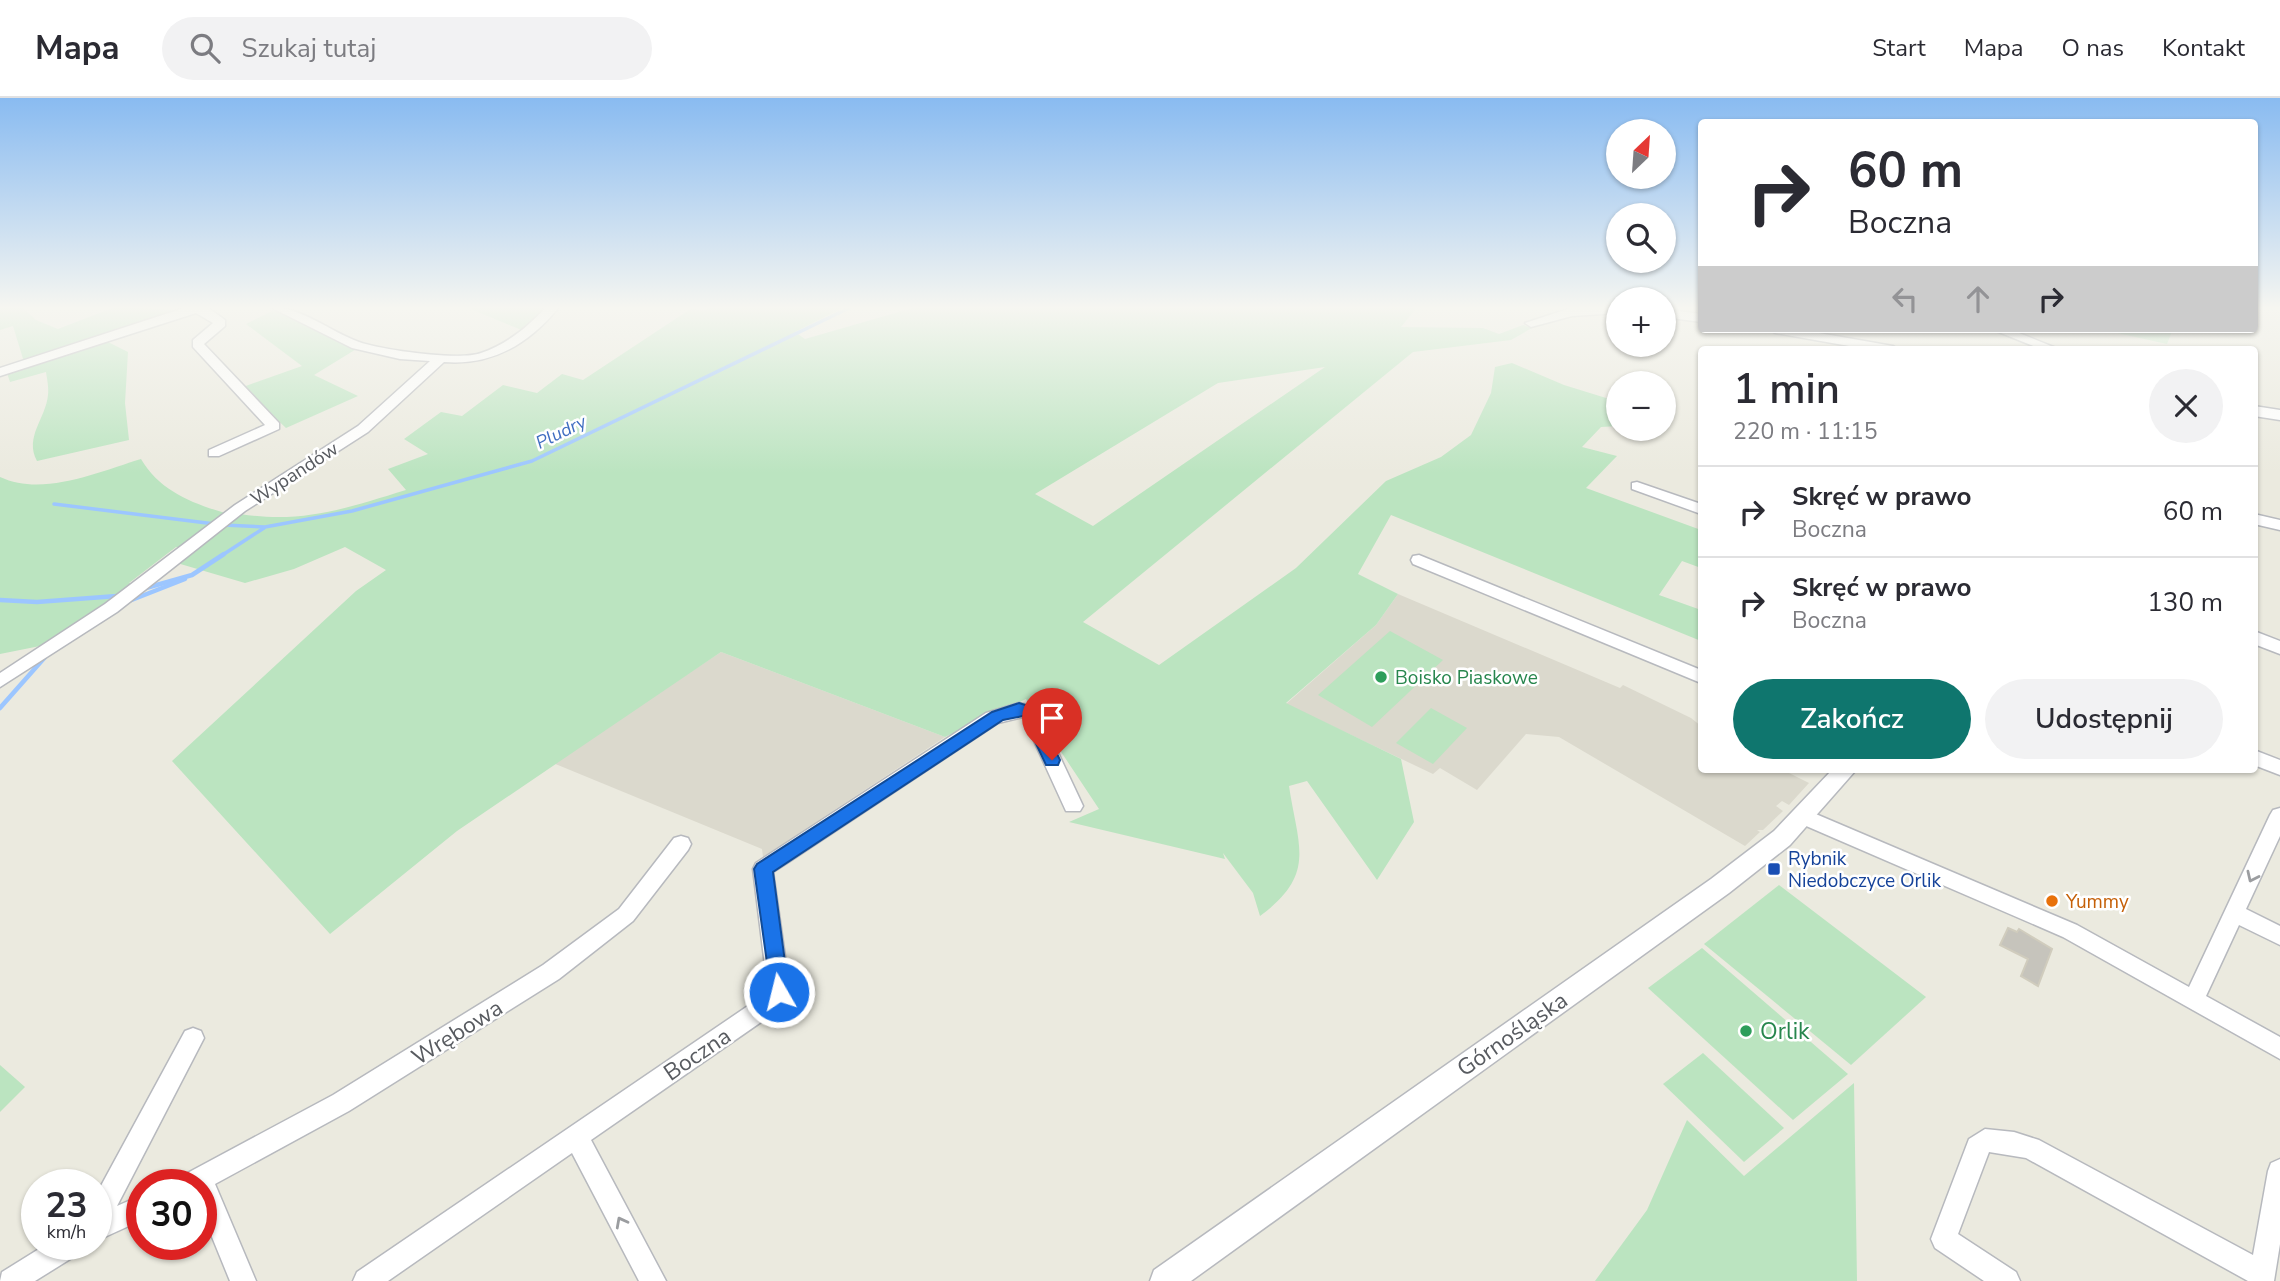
<!DOCTYPE html>
<html lang="pl">
<meta charset="utf-8">
<style>
:root{--surface:#fff;--page:#f2f2f3;--text:#2b2b33;--muted:#7c7c81;--line:#e1e1e2;--accent:#0f766e}
body{margin:0;font-family:"Nunito Sans",sans-serif;background:var(--page);color:var(--text);height:100vh;display:flex;flex-direction:column;font-size:26px;white-space:nowrap}
*{box-sizing:border-box;margin:0}
p{font-size:23px;color:var(--muted)}
.icon{flex:none;width:38px;height:38px;fill:none;stroke:currentColor;stroke-width:2;stroke-linecap:round;stroke-linejoin:round}
.map{position:relative;flex:1;overflow:hidden}
.details{position:absolute;left:1698px;top:248px;width:560px;height:427px;display:flex;flex-direction:column;background:var(--surface);border-radius:7px;box-shadow:0 2px 5px #0004}
.details>*{flex:none}
.hud{position:absolute;left:1698px;top:21px;width:560px;height:214px;border-radius:7px;box-shadow:0 2px 5px #0004;background:#fff;color:var(--text);overflow:hidden}
.needle{width:46px;rotate:25deg}
.buttons{position:absolute;left:1606px;top:21px;display:grid;gap:14px}
.buttons a{display:grid;place-items:center;width:70px;height:70px;border-radius:50%;background:var(--surface);box-shadow:0 2px 5px #0004;font-size:35px}
.speed{position:absolute;left:21px;top:1071px;display:flex;gap:14px;font-size:35px;font-weight:700;text-align:center}
.speed>*{display:grid;place-content:center;width:91px;height:91px;border-radius:50%;background:var(--surface);box-shadow:0 2px 5px #0004;line-height:1}
.speed small{font-size:18px;font-weight:400}
.speed .limit{border:10px solid #d22;background:#fff;color:#111}
.pin{position:absolute;display:grid;place-items:center;width:60px;height:60px;color:#fff;margin:-72px -30px;border-radius:50% 50% 50% 0;rotate:-45deg;box-shadow:0 0 7px #0007}
.pin .icon{rotate:45deg}
.me{position:absolute;width:77px;margin:-38px;rotate:352deg;stroke-linejoin:round;filter:drop-shadow(0 0 5px #0008)}
.turn{display:flex;align-items:center;gap:24px;height:147px;padding:0 35px;font-size:32px}
.turn .icon{width:91px;height:91px;stroke-width:2.5}
.turn b{display:block;font-size:49px;line-height:60px}
.lanes{display:flex;align-items:center;height:66px;padding:0 35px;background:#0003;justify-content:center;gap:35px;direction:ltr}
.lanes .off{opacity:.35}
.round{display:grid;place-items:center;flex:none;width:74px;height:74px;border-radius:37px;background:var(--page)}
.summary{display:flex;align-items:center;justify-content:space-between;height:119px;padding:0 35px}
h1{font-size:42px;font-weight:600;line-height:52px}
.primary-button{display:flex;gap:14px;margin-top:auto;padding:14px 35px}
.primary-button a{flex:1;height:80px;border-radius:42px;background:var(--accent);color:#fff;font-size:28px;font-weight:600;line-height:80px;text-align:center}
.primary-button a+a{background:var(--page);color:var(--text)}
ul{padding:0;list-style:none}
li{display:flex;align-items:center;gap:21px;height:91px;padding:0 35px;border-top:2px solid var(--line)}
li div{flex:1}
li b{display:block;font-size:26px}
li em{font-style:normal}
header{display:flex;align-items:center;gap:42px;box-sizing:border-box;height:98px;padding:0 35px;background:var(--surface);border-bottom:2px solid var(--line)}
header strong{font-size:33px}
nav{display:flex;gap:38px;margin-inline-start:auto;font-size:24px}
.search{width:490px;height:63px;background:var(--page);display:flex;align-items:center;gap:18px;box-sizing:border-box;padding:0 24px;border-radius:38px;color:var(--muted);font-size:26px}
.map>svg:first-child{display:block}
.education{fill:#dbd9cd}
.green{fill:#bbe4c0;fill-rule:evenodd}
.lines{fill:none;stroke-linecap:round;stroke-linejoin:round}
.stream-far1{stroke:#9cc6ff;stroke-width:3.5}
.stream{stroke:#9cc6ff;stroke-width:4.5}
.building{fill:#c6c4bc;stroke:#d0ccbd;stroke-width:2}
.minor-casing{stroke:#b7b9be;stroke-width:3}
.tertiary-casing{stroke:#b7b9be;stroke-width:3}
.minor{fill:#fff;fill-rule:evenodd}
.tertiary{fill:#fff;fill-rule:evenodd}
.oneway{stroke:#9b9da0}
.route{fill:#1a73e8;stroke:#114b97;stroke-width:2}
.leisure-dot{fill:#2e9e5b;stroke:#fff;stroke-width:2.5}
.transit-dot{fill:#1a4fb4;stroke:#fff;stroke-width:2.5}
.food-dot{fill:#e8710a;stroke:#fff;stroke-width:2.5}
.labels{text-anchor:middle;stroke-width:5;stroke-linejoin:round;paint-order:stroke}
.far-water-label{font-size:18px;font-style:italic;fill:#3f6dc1;stroke:#fff}
.street-label{font-size:19px;fill:#585b60;stroke:#fff}
.leisure-label{font-size:19px;fill:#27864d;stroke:#fff;text-anchor:start}
.transit-label{font-size:19px;fill:#164399;stroke:#fff;text-anchor:start}
.food-label{font-size:19px;fill:#c56008;stroke:#fff;text-anchor:start}
.near-leisure-label{font-size:23px;fill:#27864d;stroke:#fff;text-anchor:start}
.near-street-label{font-size:23px;fill:#585b60;stroke:#fff}
</style>
<header>
<strong>Mapa</strong>
<div class="search"><svg class="icon" aria-label="search" viewBox="0 0 24 24"><circle cx="10" cy="10" r="6"/><path d="M15 15l6 6"/></svg>Szukaj tutaj</div>
<nav><a>Start</a><a>Mapa</a><a>O nas</a><a>Kontakt</a></nav>
</header>
<div class="map">
<svg width="2280" height="1183" viewBox="0 0 2280 1183">
<rect width="100%" height="100%" fill="#ebeadf"/>
<g class="education">
<polygon points="1398,496 1620,590 1623,587 1691,620 1701,628 1701,672 1783,672 1809,685 1789,707 1782,703 1776,708 1783,713 1763,732 1757,732 1760,734 1745,748 1559,639 1526,636 1477,692 1440,670 1433,676 1286,606 1376,527"/>
<polygon points="721,554 945,639 763,759 762,751 553,665"/>
</g>
<g class="green">
<polygon points="0,209 22,209 36,222 58,231 115,209 180,212 24,264 13,228 0,232"/>
<polygon points="466,209 550,209 524,233"/>
<path d="M710,209H844L795,234L805,241L916,209H1417L1401,229L1483,230L1499,236L1523,227L1532,230L1511,242L1413,254L1083,524L1159,567L1296,470L1386,383L1441,359L1471,337L1491,295L1495,269L1512,265L1564,287L1619,304V328L1601,329L1582,349L1617,358L1586,390L1701,432V470L1682,463L1659,497L1701,512V543L1391,417L1358,476L1398,496L1376,527L1286,605L1401,661L1414,724L1377,782L1307,683L1289,688C1298,749 1317,776 1260,818L1253,795L1223,755L1225,761L1069,724L1099,711L1026,601L945,639L721,554L457,733L330,836L172,663L356,493L386,472L345,449L294,471L245,485L177,465L240,416C303,426 347,410 406,392L388,371L428,356L404,341L441,314L462,318L503,287L537,295L562,276L583,282L692,210L703,213ZM1325,269L1093,428L1035,396L1218,285Z"/>
<polygon points="274,212 358,250 314,277 358,298 286,330 243,289 302,268 246,226"/>
<polygon points="2099,231 2173,231 2167,246"/>
<path d="M106,243L128,254L125,305L129,342L37,363C24,339 46,320 48,297C49,290 47,281 46,274L10,284L7,275Z"/>
<path d="M141,361C159,392 191,405 225,415L183,450L176,449L129,485L136,487L45,547L0,556V379C43,399 98,374 141,361Z"/>
<polygon points="1390,533 1443,562 1372,629 1318,597"/>
<polygon points="1431,610 1467,630 1433,666 1396,645"/>
<polygon points="1779,787 1926,899 1851,967 1704,846"/>
<polygon points="1702,850 1848,976 1793,1022 1648,890"/>
<polygon points="1703,955 1784,1030 1744,1064 1663,986"/>
<polygon points="0,967 25,989 0,1014"/>
<polygon points="1854,985 1857,1183 1595,1183 1647,1112 1687,1022 1744,1078"/>
</g>
<g class="lines">
<g class="stream-far1">
<polyline points="54,406 215,426"/>
<polyline points="223,427 265,429 352,413 532,363 851,209"/>
<polyline points="221,458 264,430"/>
</g>
<g class="stream">
<polyline points="146,490 192,477 224,456"/>
<polyline points="0,502 37,504 117,498"/>
<polyline points="129,503 185,481"/>
<polyline points="0,610 46,558"/>
</g>
</g>
<polygon class="building" points="2008,830 2017,834 2019,831 2052,851 2038,888 2021,878 2028,861 2000,847"/>
<g class="lines">
<defs>
<g id="minor">
<polygon points="187,209 207,209 225,222 225,228 204,246 279,325 279,331 219,358 209,358 209,352 265,327 193,249 193,242 213,225 196,215 0,278 0,270"/>
<path d="M270,209C302,209 329,233 359,244C382,252 459,263 481,255C507,246 528,229 546,209H559C529,246 492,268 444,264L368,334L245,413L117,514L0,589V575L105,506L235,407L358,328L430,263L400,261L352,250Z"/>
<polygon points="1619,209 1619,215 1572,218 1531,229 1525,225 1571,210"/>
<polygon points="1664,211 1701,216 1701,224 1664,219"/>
<polygon points="1769,231 1796,231 1893,248 1899,252 1872,252 1775,235"/>
<polygon points="1991,231 2009,231 2061,252 2043,252"/>
<polygon points="1637,384 1701,406 1701,416 1632,391 1632,385"/>
<polygon points="2254,416 2280,422 2280,432 2254,426"/>
<polygon points="1419,457 1701,572 1701,585 1413,466 1411,462 1413,458"/>
<polygon points="2254,533 2280,543 2280,556 2254,546"/>
<polygon points="1019,605 1036,609 1039,614 1083,708 1080,713 1066,713 1023,619 998,625 790,763 773,774 790,894 780,911 591,1042 666,1183 639,1183 572,1055 388,1183 353,1183 357,1174 764,897 768,892 753,771 756,765 986,615"/>
<polygon points="2254,652 2280,662 2280,677 2254,667"/>
<polygon points="2280,710 2280,738 2246,811 2280,828 2280,847 2239,827 2206,898 2280,939 2280,961 2063,839 1797,724 1794,719 1797,714 1804,711 1811,714 2077,827 2189,889 2270,717 2273,712"/>
<polygon points="681,738 688,740 691,746 688,752 633,823 559,881 349,1013 215,1086 256,1183 230,1183 201,1112 201,1087 177,1087 180,1079 333,997 543,867 619,811 674,740"/>
<polygon points="193,930 201,933 204,940 117,1108 142,1097 142,1122 96,1143 96,1097 185,933"/>
<polygon points="1985,1031 2014,1034 2039,1042 2253,1157 2268,1073 2271,1065 2280,1061 2280,1146 2274,1183 2248,1183 2026,1060 1989,1054 1958,1136 2016,1174 2020,1183 1984,1183 1935,1150 1931,1141 1969,1041"/>
<polygon points="47,1146 83,1146 80,1155 35,1183 0,1183 2,1174"/>
</g>
<g id="tertiary">
<polygon points="2254,308 2280,312 2280,322 2254,318"/>
<polygon points="1832,672 1856,672 1790,747 1729,795 1191,1183 1150,1183 1154,1172 1711,781 1774,733"/>
</g>
</defs>
<use href="#minor" class="minor-casing"/>
<use href="#tertiary" class="tertiary-casing"/>
<use href="#minor" class="minor"/>
<use href="#tertiary" class="tertiary"/>
</g>
<defs><path id="oneway-chevron" d="M-2-3.5L2.5 0L-2 3.5" fill="none" stroke-width="1.6" stroke-linecap="round" stroke-linejoin="round" transform="scale(1.75)"/></defs>
<g class="oneway">
<use href="#oneway-chevron" transform="translate(2252 779) rotate(115)"/>
<use href="#oneway-chevron" transform="translate(621 1124) rotate(-118)"/>
</g>
<linearGradient id="sky" x2="0" y2="1"><stop stop-color="#89bbf1"/><stop offset="0.56" stop-color="#f6f6f1"/><stop offset="1" stop-color="#f6f6f1" stop-opacity="0"/></linearGradient>
<rect width="2280" height="375" fill="url(#sky)"/>
<polygon class="route" points="1019,605 1035,610 1060,662 1058,667 1046,667 1023,618 1003,622 773,774 789,894 786,901 779,903 772,901 754,771 757,766 992,614"/>
<g class="leisure-dot">
<circle cx="1381" cy="579" r="7"/>
<circle cx="1746" cy="933" r="7"/>
</g>
<rect class="transit-dot" x="1767" y="764" width="14" height="14" rx="3.5"/>
<circle class="food-dot" cx="2052" cy="803" r="7"/>
<g class="labels">
<g class="far-water-label">
<text transform="translate(561 334) rotate(-26)" y="6">Pludry</text>
</g>
<g class="street-label">
<text transform="translate(294 375) rotate(-33)" y="7">Wypandów</text>
</g>
<g class="leisure-label">
<text x="1395" y="586">Boisko Piaskowe</text>
</g>
<g class="transit-label">
<text x="1788" y="767">Rybnik<tspan x="1788" dy="22">Niedobczyce Orlik</tspan></text>
</g>
<g class="food-label">
<text x="2066" y="810">Yummy</text>
</g>
<g class="near-leisure-label">
<text x="1760" y="941">Orlik</text>
</g>
<g class="near-street-label">
<text transform="translate(457 934) rotate(-32)" y="8">Wrębowa</text>
<text transform="translate(1512 936) rotate(-35)" y="8">Górnośląska</text>
<text transform="translate(697 956) rotate(-34)" y="8">Boczna</text>
</g>
</g>
</svg>
<div class="buttons">
<a><svg class="needle" viewBox="-14 -14 28 28"><path d="M0-13l5 13h-10z" fill="#e53935"/><path d="M0 13l5-13h-10z" fill="#7c7c81"/></svg></a>
<a><svg class="icon" aria-label="search" viewBox="0 0 24 24"><circle cx="10" cy="10" r="6"/><path d="M15 15l6 6"/></svg></a>
<a>+</a>
<a>−</a>
</div>
<div class="speed"><div>23<small>km/h</small></div><div class="limit">30</div></div>
<div class="pin" style="left:1052px;top:662px;background:#d93025"><svg class="icon" aria-label="arrive" viewBox="0 0 24 24"><path d="M6 21V4h12l-3 4 3 4H6"/></svg></div>
<svg class="me" style="left:779px;top:894px" viewBox="-20 -20 40 40"><circle r="17" fill="#1a73e8" stroke="#fff" stroke-width="3"/><path d="M0-11L8 9 0 5-8 9z" fill="#fff"/></svg>
<div class="hud">
<div class="turn"><svg class="icon" aria-label="right" viewBox="0 0 24 24"><path d="M7 20v-9h11M14 6l5 5-5 5"/></svg><div><b>60 m</b>Boczna</div></div>
<div class="lanes"><svg class="icon off" aria-label="left" viewBox="0 0 24 24"><path d="M17 20v-9H6M10 6l-5 5 5 5"/></svg><svg class="icon off" aria-label="ahead" viewBox="0 0 24 24"><path d="M12 20V5M6 11l6-6 6 6"/></svg><svg class="icon" aria-label="right" viewBox="0 0 24 24"><path d="M7 20v-9h11M14 6l5 5-5 5"/></svg></div>
</div>
<section class="details">
<div class="summary"><div><h1>1 min</h1><p>220 m · 11:15</p></div><a class="round"><svg class="icon" aria-label="close" viewBox="0 0 24 24"><path d="M6 6l12 12M18 6L6 18"/></svg></a></div>
<ul>
<li><svg class="icon" aria-label="right" viewBox="0 0 24 24"><path d="M7 20v-9h11M14 6l5 5-5 5"/></svg><div><b>Skręć w prawo</b><p>Boczna</p></div><em>60 m</em></li>
<li><svg class="icon" aria-label="right" viewBox="0 0 24 24"><path d="M7 20v-9h11M14 6l5 5-5 5"/></svg><div><b>Skręć w prawo</b><p>Boczna</p></div><em>130 m</em></li>
</ul>
<div class="primary-button"><a>Zakończ</a><a>Udostępnij</a></div>
</section>
</div>
